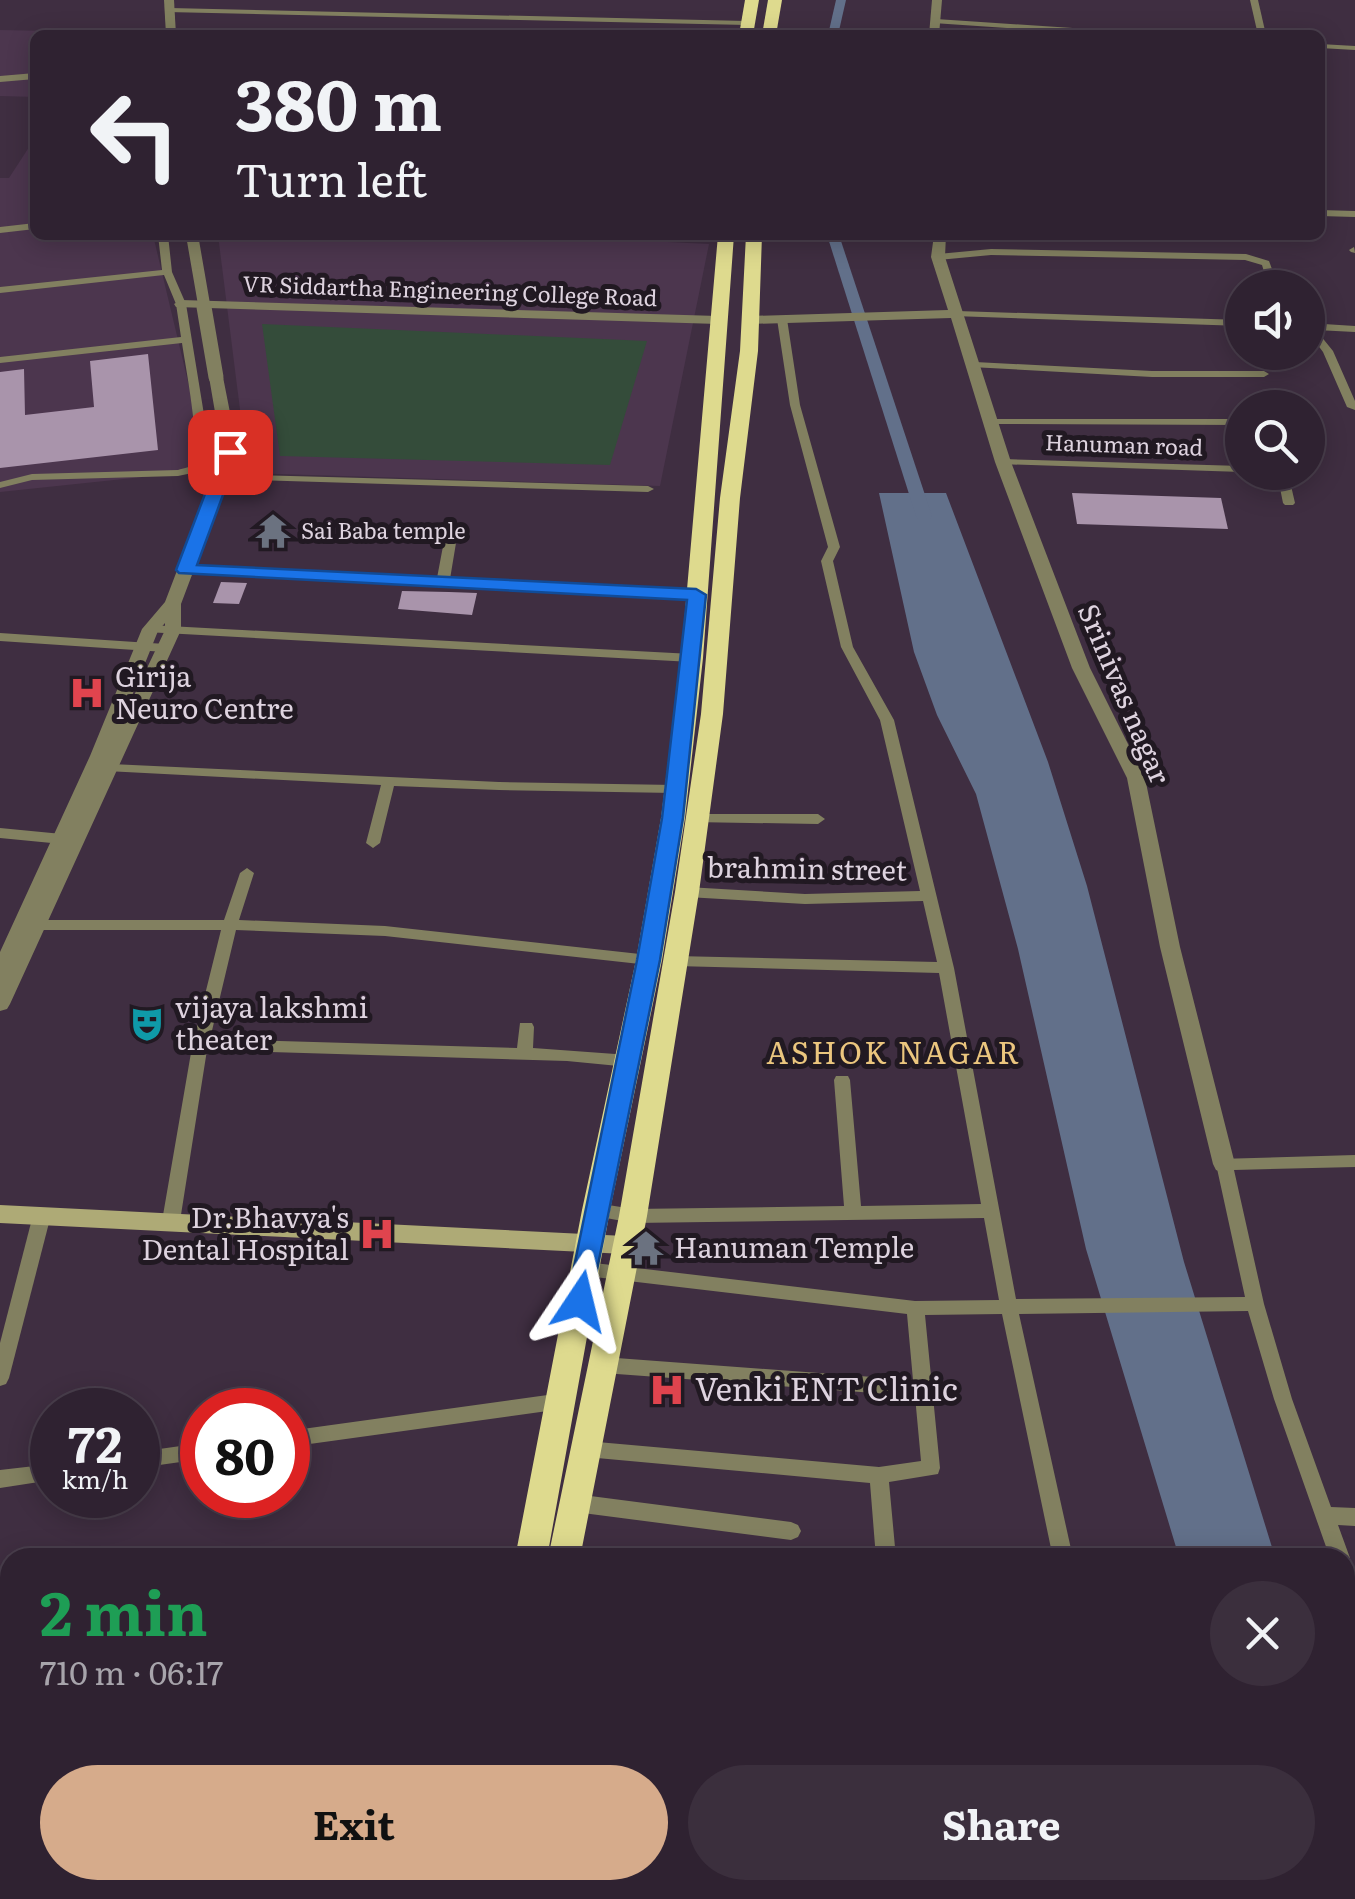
<!DOCTYPE html>
<meta charset="utf-8">
<style>
:root{--surface:#2f2231;--page:#3b2f3d;--text:#f1f3f6;--muted:#a7a4ab;--line:#4a3f4d;--accent:#d6ab8b}
body{margin:0;font-family:Literata,serif;background:var(--page);color:var(--text);height:100vh;display:flex;flex-direction:column;font-size:38px;white-space:nowrap}
*{box-sizing:border-box;margin:0}
p{font-size:32px;color:var(--muted)}
.icon{flex:none;width:55px;height:55px;fill:none;stroke:currentColor;stroke-width:2;stroke-linecap:round;stroke-linejoin:round}
.map{position:relative;flex:1;overflow:hidden}
.sheet{position:absolute;left:0px;top:1548px;width:1355px;height:352px;display:flex;flex-direction:column;background:var(--surface);border-radius:30px 30px 0 0;box-shadow:0 5px 25px #0003,0 0 0 2px var(--line)}
.sheet>*{flex:none}
.guide{position:absolute;left:30px;top:30px;width:1295px;height:210px;border-radius:15px;box-shadow:0 5px 25px #0003,0 0 0 2px var(--line);background:#2f2231;color:var(--text);overflow:hidden}
.controls{position:absolute;left:1225px;top:270px;display:grid;gap:20px}
.controls a{display:grid;place-items:center;width:100px;height:100px;border-radius:50%;background:var(--surface);box-shadow:0 5px 25px #0003,0 0 0 2px var(--line);font-size:50px}
.speed{position:absolute;left:30px;top:1388px;display:flex;gap:20px;font-size:50px;font-weight:700;text-align:center}
.speed>*{display:grid;place-content:center;width:130px;height:130px;border-radius:50%;background:var(--surface);box-shadow:0 5px 25px #0003,0 0 0 2px var(--line);line-height:1}
.speed small{font-size:25px;font-weight:400}
.speed .limit{border:15px solid #d22;background:#fff;color:#111}
.pin{position:absolute;display:grid;place-items:center;width:85px;height:85px;color:#fff;margin:-42px;border-radius:20px;box-shadow:0 5px 15px #0006}
.me{position:absolute;width:110px;margin:-55px;rotate:10deg;stroke-linejoin:round;filter:drop-shadow(0 0 8px #0008)}
.turn{display:flex;align-items:center;gap:35px;height:210px;padding:0 40px;font-size:45px}
.turn .icon{width:130px;height:130px;stroke-width:2.5}
.turn b{display:block;font-size:70px;line-height:85px}
.round{display:grid;place-items:center;flex:none;width:105px;height:105px;border-radius:52px;background:var(--page)}
.summary{display:flex;align-items:center;justify-content:space-between;height:170px;padding:0 40px}
h1{font-size:60px;font-weight:700;line-height:75px;color:#1e9e55}
.cta{display:flex;gap:20px;margin-top:auto;padding:20px 40px}
.cta a{flex:1;height:115px;border-radius:60px;background:var(--accent);color:#111;font-size:40px;font-weight:700;line-height:115px;text-align:center}
.cta a+a{background:var(--page);color:var(--text)}
.map>svg:first-child{display:block}
.built{fill:#4c364e}
.green{fill:#344c3a}
.water{fill:#62708a}
.lines{fill:none;stroke-linecap:round;stroke-linejoin:round}
.canal{fill:#62708a;fill-rule:evenodd}
.building{fill:#a994ab}
.minor{fill:#828060;fill-rule:evenodd}
.tertiary{fill:#828060;fill-rule:evenodd}
.secondary{fill:#aeaa76;fill-rule:evenodd}
.trunk{fill:#deda8e;fill-rule:evenodd}
.tertiary-bridge-far1{stroke:#828060;stroke-width:12}
.tertiary-bridge{stroke:#828060;stroke-width:15}
.route{fill:#1a73e8;stroke:#114b97;stroke-width:2.5}
.labels{text-anchor:middle;stroke-width:10;stroke-linejoin:round;paint-order:stroke}
.far-street-label{font-size:22px;fill:#ded3df;stroke:#211922}
.far-poi-label{font-size:22px;fill:#ded3df;stroke:#211922;text-anchor:start}
.poi-label{font-size:28px;fill:#ded3df;stroke:#211922;text-anchor:start}
.street-label{font-size:28px;fill:#ded3df;stroke:#211922}
.neighbourhood-label{font-size:30px;letter-spacing:2.5px;fill:#ebc67e;stroke:#211922}
.near-poi-label{font-size:32px;fill:#ded3df;stroke:#211922;text-anchor:start}
</style>
<div class="map">
<svg width="1355" height="1899" viewBox="0 0 1355 1899">
<rect width="100%" height="100%" fill="#3f2e41"/>
<g class="built">
<polygon points="0,30 153,33 35,35 35,97 0,96"/>
<polygon points="35,138 35,235 153,235 209,470 0,492 0,178 9,178"/>
<polygon points="218,235 524,235 709,244 660,486 248,473"/>
</g>
<polygon class="green" points="262,324 647,341 610,465 280,456"/>
<g class="water">
<polygon points="879,493 946,493 1048,762 1087,886 1184,1262 1275,1557 1179,1557 1086,1249 1018,949 976,794 937,715 914,652"/>
<polygon points="1345,1760 1355,1783 1355,1899 1296,1899 1293,1890 1345,1890"/>
</g>
<g class="lines">
<g class="canal">
<polygon points="836,0 846,0 838,35 828,35"/>
<polygon points="827,235 839,235 932,516 930,519 918,519 916,516"/>
</g>
</g>
<g class="building">
<polygon points="148,354 158,450 0,468 0,372 24,369 25,415 94,407 90,361"/>
<polygon points="1072,493 1221,498 1228,529 1077,524"/>
<polygon points="221,582 247,583 239,604 213,603"/>
<polygon points="402,591 449,592 477,593 472,615 398,609"/>
</g>
<g class="lines">
<g class="minor">
<polygon points="1250,0 1258,0 1266,35 1258,35"/>
<polygon points="170,8 747,21 751,23 747,25 167,12 167,8"/>
<polygon points="936,19 1148,33 1152,35 1111,35 933,23 932,21"/>
<polygon points="1320,44 1355,46 1355,50 1320,48"/>
<polygon points="35,73 35,79 0,82 0,76"/>
<polygon points="1320,210 1355,211 1355,217 1320,216"/>
<polygon points="35,223 35,229 0,233 0,227"/>
<path d="M158,235H168L172,272L186,304L207,433L206,462L197,472L178,476L32,480L0,488V482L32,474L178,470C184,468 189,468 192,464C202,450 185,364 182,343L0,363V357L181,337L176,304L164,275L0,293V287L162,270Z"/>
<polygon points="683,235 730,235 731,236 726,239 688,238"/>
<polygon points="1354,247 1355,253 1351,252 1349,250"/>
<polygon points="991,249 1246,254 1269,261 1279,288 1269,288 1262,265 1245,260 991,255 938,260 933,257 938,254"/>
<polygon points="957,311 1242,320 1242,326 953,316 953,312"/>
<polygon points="782,316 787,319 800,405 840,547 833,561 853,647 894,720 954,968 1016,1299 1245,1297 1216,1164 1218,1159 1355,1155 1355,1167 1234,1170 1264,1304 1292,1399 1331,1507 1355,1508 1355,1526 1338,1525 1350,1558 1348,1562 1352,1564 1355,1570 1355,1607 1348,1605 1345,1598 1345,1558 1330,1558 1274,1399 1248,1311 1019,1314 1073,1558 1053,1558 1002,1314 925,1315 940,1468 938,1474 889,1482 896,1558 876,1558 870,1483 586,1457 579,1455 577,1449 579,1443 586,1441 879,1467 921,1461 915,1396 603,1373 597,1370 594,1365 597,1360 603,1357 913,1380 907,1314 586,1276 580,1274 577,1269 580,1264 586,1262 915,1301 999,1300 984,1218 633,1223 590,1215 588,1210 590,1205 596,1203 633,1209 844,1206 834,1080 836,1076 848,1076 850,1080 861,1206 981,1204 939,973 675,966 667,961 675,956 937,962 923,901 805,904 687,897 680,892 687,887 805,894 920,891 880,720 841,647 821,561 828,547 790,405 777,319"/>
<polygon points="1308,323 1355,326 1355,332 1316,330 1333,351 1355,401 1355,410 1347,407 1323,352 1308,332"/>
<polygon points="975,362 1152,371 1264,371 1269,374 1264,377 1152,377 971,367 970,365"/>
<polygon points="993,419 1242,419 1242,425 989,424 989,420"/>
<polygon points="1003,459 1242,466 1242,472 999,464 999,460"/>
<polygon points="1273,472 1285,472 1289,477 1295,503 1293,505 1285,505 1283,503 1278,478"/>
<polygon points="223,474 648,486 654,489 648,492 219,479 219,475"/>
<polygon points="453,521 459,525 450,579 697,591 703,595 697,599 185,573 179,569 185,565 437,578 447,525"/>
<polygon points="150,625 692,654 698,658 692,662 146,632 146,626"/>
<polygon points="0,633 165,644 171,648 165,652 0,641"/>
<polygon points="111,764 499,782 675,785 682,789 675,793 499,790 394,786 380,843 373,848 366,843 381,785 106,771 104,768"/>
<polygon points="697,814 818,814 825,819 818,824 692,822 690,819"/>
<polygon points="0,828 62,834 69,839 62,844 0,838"/>
<polygon points="247,868 254,873 239,920 385,926 649,955 657,960 649,965 385,936 236,930 210,1039 517,1048 520,1023 532,1023 534,1027 533,1048 629,1055 635,1057 637,1061 635,1065 629,1067 567,1061 207,1050 180,1221 177,1226 171,1228 165,1226 162,1221 192,1047 190,1044 194,1039 221,930 39,930 32,925 39,920 224,920 240,873"/>
<polygon points="42,1208 48,1210 51,1215 9,1378 6,1384 0,1386 0,1343 33,1215 36,1210"/>
<polygon points="562,1393 569,1395 571,1401 569,1407 562,1409 288,1447 288,1431"/>
<polygon points="202,1443 202,1459 138,1468 138,1452"/>
<polygon points="52,1464 52,1480 0,1488 0,1470"/>
<polygon points="575,1494 791,1522 798,1525 801,1531 798,1537 791,1540 575,1512 568,1509 565,1503 568,1497"/>
<polygon points="10,1647 10,1667 0,1669 0,1649"/>
<polygon points="77,1890 99,1890 98,1899 76,1899"/>
<polygon points="1200,1890 1222,1890 1226,1899 1204,1899"/>
</g>
<g class="tertiary">
<polygon points="164,0 174,0 176,35 166,35"/>
<polygon points="932,0 942,0 939,35 929,35"/>
<polygon points="934,235 946,235 945,257 1011,462 1090,668 1145,778 1180,947 1235,1164 1232,1170 1224,1173 1216,1170 1213,1164 1160,947 1127,778 1072,668 995,462 951,318 750,324 743,320 750,316 948,310 931,257"/>
<polygon points="181,300 718,316 725,320 718,324 176,307 174,304"/>
<path d="M216,373L223,377L238,453L181,604V630L10,1004L7,1009L0,1011V952L90,756L142,629L165,602L222,453L209,377ZM165,623V630L121,723L158,631Z"/>
<polygon points="774,1890 804,1890 803,1899 773,1899"/>
</g>
<polygon class="secondary" points="0,1205 625,1236 633,1238 636,1245 633,1252 625,1254 0,1223"/>
<g class="trunk">
<polygon points="745,0 759,0 753,35 739,35"/>
<polygon points="768,0 782,0 776,35 762,35"/>
<polygon points="718,235 734,235 703,658 685,818 662,960 610,1210 547,1558 515,1558 582,1210 636,960 661,818 681,658"/>
<polygon points="746,235 762,235 758,351 740,498 723,714 699,892 647,1216 580,1558 548,1558 619,1216 675,892 701,714 720,498 740,351"/>
<polygon points="440,1890 476,1890 474,1899 438,1899"/>
<polygon points="477,1890 513,1890 511,1899 475,1899"/>
</g>
<polyline class="tertiary-bridge-far1" points="192,235 205,310"/>
<polyline class="tertiary-bridge" points="204,307 216,377"/>
</g>
<polygon class="route" points="230,447 239,452 197,565 696,589 706,595 683,818 660,960 589,1309 580,1312 571,1309 567,1301 637,960 662,818 687,600 179,573 176,570 221,452"/>
<defs>
<symbol id="temple-bare" viewBox="-9 -9 18 18"><path d="M0-6L5-2H3V0L6.5 2.5H4V6H1.5V3h-3V6H-4V2.5H-6.5L-3 0V-2H-5Z" fill="#6b7280" stroke="#211922" stroke-width="2.5" paint-order="stroke"/></symbol>
<symbol id="hospital-bare" viewBox="-9 -9 18 18"><path d="M-5-5h3v3.5h4V-5h3V5h-3V1.5h-4V5h-3Z" fill="#e0444e" stroke="#211922" stroke-width="2.5" paint-order="stroke"/></symbol>
<symbol id="theatre-bare" viewBox="-9 -9 18 18"><path d="M-5-5.5Q0-4 5-5.5V0Q5 5 0 6Q-5 5-5 0ZM-3.3-2.5H-1v1.5H-3.3ZM1-2.5H3.3v1.5H1ZM-2.8 1Q0 5.5 2.8 1Z" fill="#0f9aa8" stroke="#211922" stroke-width="2.5" paint-order="stroke"/></symbol>
</defs>
<g fill-rule="evenodd">
<use href="#temple-bare" x="248" y="506" width="50" height="50"/>
<use href="#hospital-bare" x="62" y="668" width="50" height="50"/>
<use href="#theatre-bare" x="122" y="999" width="50" height="50"/>
<use href="#hospital-bare" x="352" y="1209" width="50" height="50"/>
<use href="#temple-bare" x="621" y="1223" width="50" height="50"/>
<use href="#hospital-bare" x="642" y="1365" width="50" height="50"/>
</g>
<g class="labels">
<g class="far-street-label">
<text transform="translate(450 291) rotate(2)" y="8">VR Siddartha Engineering College Road</text>
<text transform="translate(1124 445) rotate(2)" y="8">Hanuman road</text>
</g>
<g class="far-poi-label">
<text x="301" y="539">Sai Baba temple</text>
</g>
<g class="poi-label">
<text x="115" y="687">Girija<tspan x="115" dy="32">Neuro Centre</tspan></text>
<text x="175" y="1018">vijaya lakshmi<tspan x="175" dy="32">theater</tspan></text>
<text x="349" y="1228" text-anchor="end">Dr.Bhavya's<tspan x="349" dy="32">Dental Hospital</tspan></text>
<text x="674" y="1258">Hanuman Temple</text>
</g>
<g class="street-label">
<text transform="translate(1124 694) rotate(67)" y="10">Srinivas nagar</text>
<text transform="translate(807 869) rotate(1)" y="10">brahmin street</text>
</g>
<g class="neighbourhood-label">
<text x="894" y="1064">ASHOK NAGAR</text>
</g>
<g class="near-poi-label">
<text x="695" y="1401">Venki ENT Clinic</text>
</g>
</g>
</svg>
<div class="controls">
<a><svg class="icon" aria-label="sound" viewBox="0 0 24 24"><path d="M4 9h4l5-4v14l-5-4H4zM17 9q2 3 0 6"/></svg></a>
<a><svg class="icon" aria-label="search" viewBox="0 0 24 24"><circle cx="10" cy="10" r="6"/><path d="M15 15l6 6"/></svg></a>
</div>
<div class="speed"><div>72<small>km/h</small></div><div class="limit">80</div></div>
<div class="pin" style="left:230px;top:452px;background:#d93025"><svg class="icon" aria-label="arrive" viewBox="0 0 24 24"><path d="M6 21V4h12l-3 4 3 4H6"/></svg></div>
<svg class="me" style="left:580px;top:1301px" viewBox="-20 -20 40 40"><path d="M0-17L14 15 0 8-14 15z" fill="#1a73e8" stroke="#fff" stroke-width="4"/></svg>
<div class="guide">
<div class="turn"><svg class="icon" aria-label="left" viewBox="0 0 24 24"><path d="M17 20v-9H6M10 6l-5 5 5 5"/></svg><div><b>380 m</b>Turn left</div></div>
</div>
<section class="sheet">
<div class="summary"><div><h1>2 min</h1><p>710 m · 06:17</p></div><a class="round"><svg class="icon" aria-label="close" viewBox="0 0 24 24"><path d="M6 6l12 12M18 6L6 18"/></svg></a></div>
<div class="cta"><a>Exit</a><a>Share</a></div>
</section>
</div>
